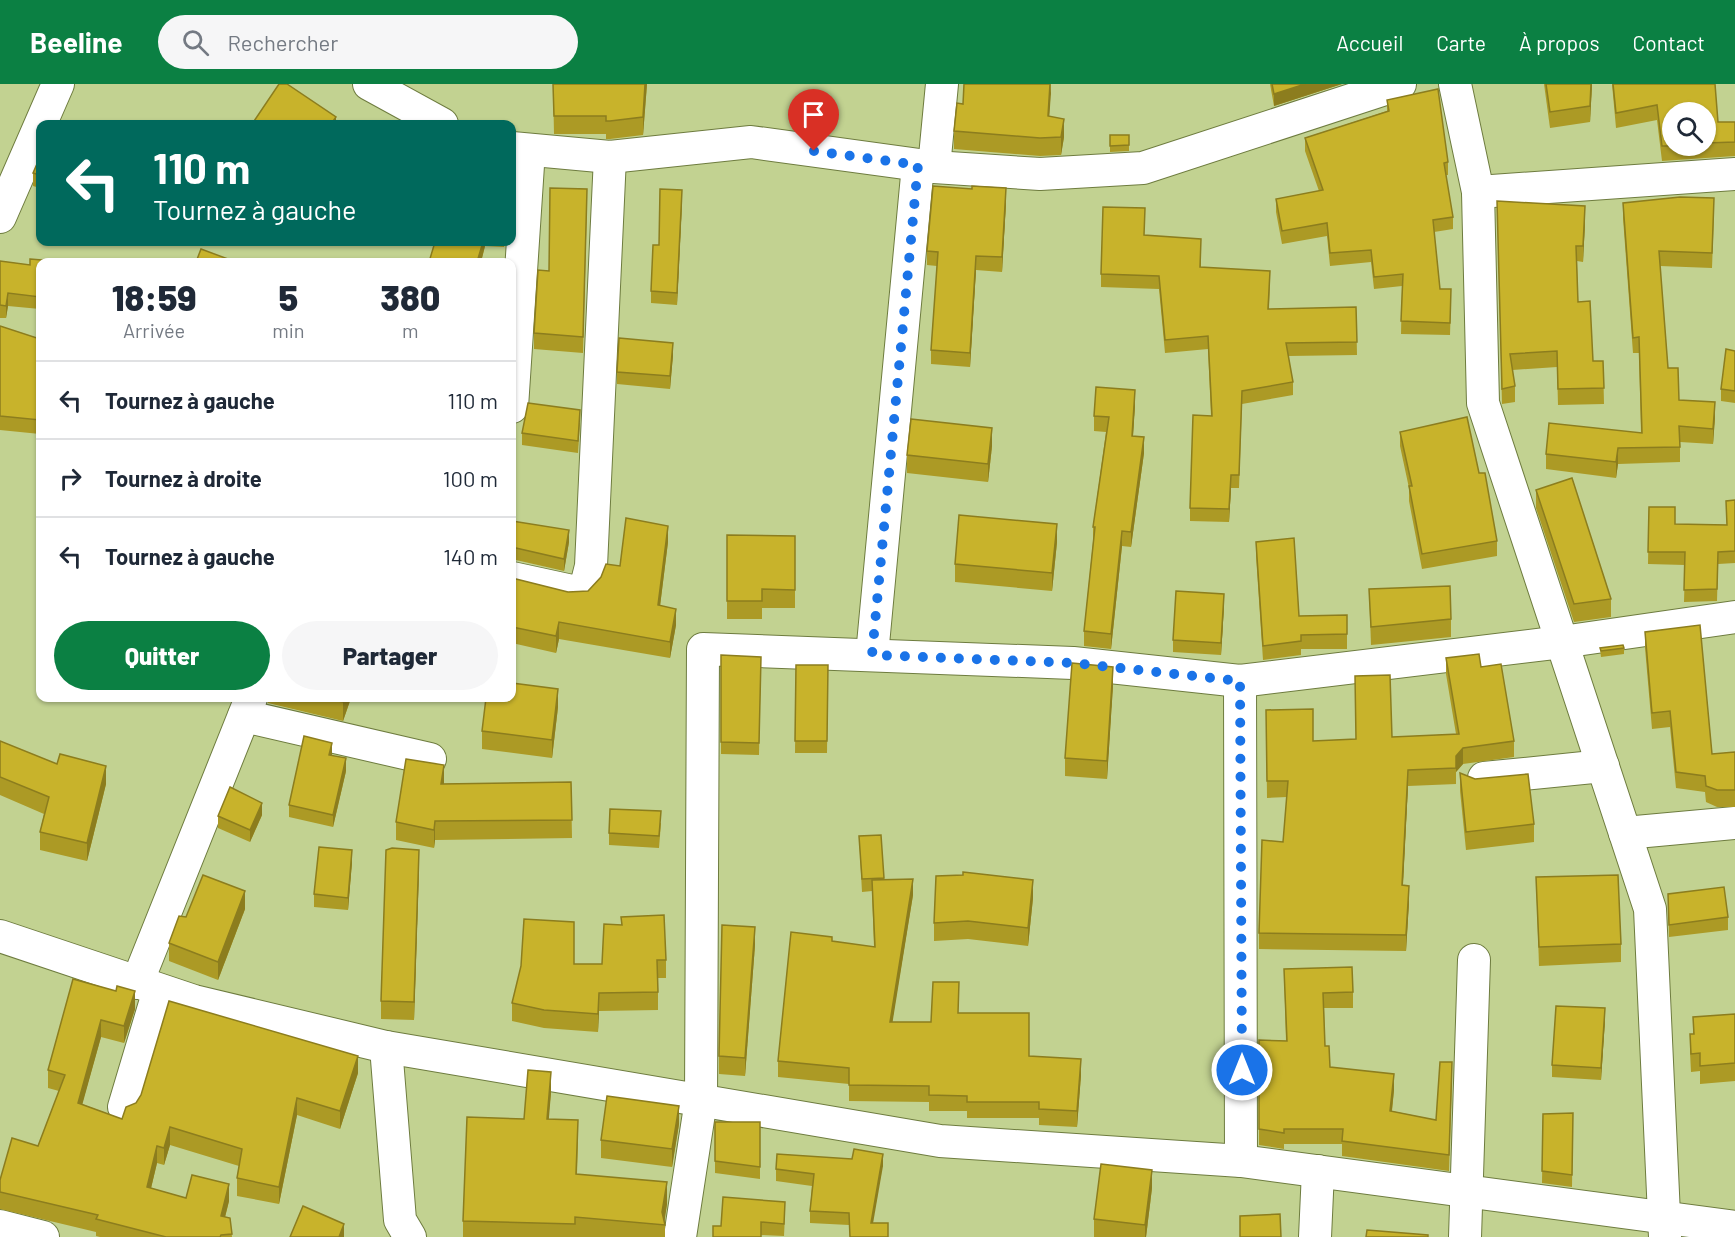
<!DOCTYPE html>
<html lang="fr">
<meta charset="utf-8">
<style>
:root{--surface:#fff;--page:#f6f6f7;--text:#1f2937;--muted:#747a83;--line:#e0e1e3;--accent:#0b8043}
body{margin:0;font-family:Barlow,sans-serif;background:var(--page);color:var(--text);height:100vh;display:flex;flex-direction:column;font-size:22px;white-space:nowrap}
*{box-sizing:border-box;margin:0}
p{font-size:20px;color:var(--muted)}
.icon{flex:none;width:33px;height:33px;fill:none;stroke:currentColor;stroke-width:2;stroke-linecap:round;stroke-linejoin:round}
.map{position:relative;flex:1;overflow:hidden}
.drawer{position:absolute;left:36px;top:174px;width:480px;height:444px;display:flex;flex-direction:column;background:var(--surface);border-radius:12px;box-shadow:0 2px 4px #0004}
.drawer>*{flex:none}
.top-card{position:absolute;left:36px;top:36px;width:480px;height:126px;border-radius:12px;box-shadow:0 2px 4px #0004;background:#00695c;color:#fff;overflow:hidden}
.buttons{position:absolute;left:1662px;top:18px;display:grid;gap:12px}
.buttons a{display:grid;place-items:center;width:54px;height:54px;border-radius:50%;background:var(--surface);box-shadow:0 2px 4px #0004;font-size:30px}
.pin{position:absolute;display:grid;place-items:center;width:51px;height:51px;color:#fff;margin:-62px -26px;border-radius:50% 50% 50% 0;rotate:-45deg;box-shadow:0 0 6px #0007}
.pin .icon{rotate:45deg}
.me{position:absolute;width:66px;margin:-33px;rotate:0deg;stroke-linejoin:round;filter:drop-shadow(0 0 4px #0008)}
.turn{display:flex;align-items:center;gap:21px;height:126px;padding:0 18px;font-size:27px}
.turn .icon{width:78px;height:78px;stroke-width:2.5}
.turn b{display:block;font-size:42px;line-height:51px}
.eta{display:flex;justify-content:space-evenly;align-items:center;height:102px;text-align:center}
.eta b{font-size:36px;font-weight:800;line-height:42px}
.primary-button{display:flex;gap:12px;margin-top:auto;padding:12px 18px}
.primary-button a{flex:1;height:69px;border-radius:36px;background:var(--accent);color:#fff;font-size:24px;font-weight:800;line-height:69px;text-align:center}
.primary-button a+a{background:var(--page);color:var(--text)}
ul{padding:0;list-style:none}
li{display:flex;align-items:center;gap:18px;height:78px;padding:0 18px;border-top:2px solid var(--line)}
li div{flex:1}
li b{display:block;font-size:22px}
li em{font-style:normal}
header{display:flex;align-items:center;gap:36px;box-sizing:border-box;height:84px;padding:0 30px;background:var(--accent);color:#fff}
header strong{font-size:28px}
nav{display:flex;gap:33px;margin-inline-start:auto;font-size:21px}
.search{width:420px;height:54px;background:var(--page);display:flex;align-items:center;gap:15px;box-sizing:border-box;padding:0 21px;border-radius:33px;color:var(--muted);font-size:22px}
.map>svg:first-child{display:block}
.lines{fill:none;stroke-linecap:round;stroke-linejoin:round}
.minor-casing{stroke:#6e7c3f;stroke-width:34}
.minor{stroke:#fff;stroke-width:32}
.wall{fill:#ac9a25;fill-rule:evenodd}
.shaded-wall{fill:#8c7d1e}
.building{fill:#c8b32b;stroke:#8c7d1e;stroke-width:1.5}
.route{stroke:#1a73e8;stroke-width:10;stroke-dasharray:0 18}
</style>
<header>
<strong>Beeline</strong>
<div class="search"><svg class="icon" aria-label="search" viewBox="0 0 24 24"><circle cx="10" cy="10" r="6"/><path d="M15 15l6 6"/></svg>Rechercher</div>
<nav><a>Accueil</a><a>Carte</a><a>À propos</a><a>Contact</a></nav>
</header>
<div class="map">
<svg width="1735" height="1153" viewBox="0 0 1735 1153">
<rect width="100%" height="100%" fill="#c2d291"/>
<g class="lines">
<defs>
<g id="minor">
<polyline points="369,0 442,40"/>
<polyline points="1455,0 1478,108 1483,319 1650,825 1665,1153"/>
<polyline points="512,64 610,73 751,58 934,83 1040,90 1143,84 1400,0"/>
<polyline points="934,83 942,0"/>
<polyline points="1478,108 1735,90"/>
<polyline points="0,133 58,0"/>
<polyline points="512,323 529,66"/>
<polyline points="512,494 572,507 580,507 587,498 591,482 610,73"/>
<polyline points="872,571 918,81"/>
<polyline points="1240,597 1241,1077"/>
<polyline points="244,632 430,675"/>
<polyline points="1484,694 1603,682"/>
<polyline points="1625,749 1735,739"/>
<polyline points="0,852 194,917 386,963 940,1057 1241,1077 1735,1143"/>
<polyline points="137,899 251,614"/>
<polyline points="386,963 400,1136 410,1153"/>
<polyline points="124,1023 159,906"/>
<polyline points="0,1142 43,1153"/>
<polyline points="680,1153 701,1016 703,565 1073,579 1240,597 1562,558 1735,533"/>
<polyline points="1315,1153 1318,1087"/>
<polyline points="1465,1153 1474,876"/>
</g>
</defs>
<use href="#minor" class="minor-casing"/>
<use href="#minor" class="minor"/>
</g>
<g class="wall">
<polygon points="553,0 647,0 643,51 610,55 606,55 606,50 554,50"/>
<polygon points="1051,0 1049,32 1064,53 1061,71 1040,72 954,65 954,47 963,20"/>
<polygon points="1270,0 1342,0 1274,22"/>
<polygon points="1544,0 1592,0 1590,38 1550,44"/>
<path d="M1612,0H1715L1718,38H1735V72L1662,77L1657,36L1616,44ZM1706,28V62H1672Z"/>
<polygon points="1387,16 1448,78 1448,91 1446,91 1453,133 1453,145 1434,148 1440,205 1451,218 1450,251 1401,250 1402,202 1374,205 1371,178 1330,182 1327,152 1282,160 1276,128 1276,115 1319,107 1305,67 1305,54 1387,27"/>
<polygon points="1110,51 1129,51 1129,67 1110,68"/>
<polygon points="40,73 40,104 33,102 33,89"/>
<polygon points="972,105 1006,119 1002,188 976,186 970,283 931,280 931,266 937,182 927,181 927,167"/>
<polygon points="1497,117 1585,138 1583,178 1577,177 1578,218 1593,277 1603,277 1604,320 1558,321 1557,283 1512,286 1515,302 1515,318 1502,320"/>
<polygon points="682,118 677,221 651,219 651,207 659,161"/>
<polygon points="1623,119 1714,130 1712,184 1660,182 1668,284 1679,316 1715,333 1713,360 1680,358 1680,378 1618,380 1616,394 1546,385 1546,370 1641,349 1639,269 1633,269 1623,134"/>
<polygon points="587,120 583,269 534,265 534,249 549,187"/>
<polygon points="1145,151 1201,168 1201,183 1270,200 1269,225 1356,223 1357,271 1288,272 1293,298 1293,311 1242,320 1239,404 1231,404 1229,438 1190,437 1190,424 1211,332 1208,265 1165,269 1159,205 1101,203 1101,190"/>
<polygon points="435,158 505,158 504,163 485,162 481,178 429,178"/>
<polygon points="0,177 30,181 40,178 40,225 8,222 6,234 0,234"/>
<polygon points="0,242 40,255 40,350 0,346"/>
<polygon points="1735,267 1735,319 1721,317 1721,305"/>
<polygon points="673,271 670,305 617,300 617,288"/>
<polygon points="1135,321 1133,352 1144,369 1131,463 1122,462 1111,565 1084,562 1084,547 1093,458 1093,443 1106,348 1094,347 1094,332"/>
<polygon points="580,339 578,369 522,361 522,349"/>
<polygon points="1400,348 1497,457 1497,472 1422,485 1409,417 1409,404 1400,362"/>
<polygon points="992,362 988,398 907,389 907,371"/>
<polygon points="1536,406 1611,515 1611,533 1574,538 1536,424"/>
<polygon points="1735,416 1735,479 1718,480 1717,517 1684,518 1685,481 1648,480 1649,423 1675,440 1727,441 1726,417"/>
<polygon points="512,437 569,458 564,487 516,476 512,477"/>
<polygon points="727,451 795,452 795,524 762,524 762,535 727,535"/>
<polygon points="668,458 660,522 676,541 670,574 559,555 556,569 512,559 512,494 568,508 588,507 620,482"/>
<polygon points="1057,458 1052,507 955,498 955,480"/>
<polygon points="1256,458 1299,532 1347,531 1347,565 1301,565 1301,571 1263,576 1256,472"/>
<polygon points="1369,505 1451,535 1451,553 1371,561"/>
<polygon points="1224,522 1221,571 1173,568 1173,556"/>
<polygon points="1645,548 1712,670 1735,668 1735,723 1717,723 1706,718 1705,708 1676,704 1670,643 1652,645 1645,564"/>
<polygon points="1600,564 1624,564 1624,570 1601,573"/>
<polygon points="721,571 761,573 759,671 721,670"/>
<polygon points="1446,574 1481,583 1514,657 1514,673 1463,680 1456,688 1456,700 1408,702 1403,801 1409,818 1406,867 1259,865 1259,849 1283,758 1287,713 1267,714 1266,626 1313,657 1456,650 1446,590"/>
<polygon points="796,581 828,581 827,669 795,669"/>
<polygon points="1113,601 1107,695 1065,692 1065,674"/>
<polygon points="268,614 351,614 343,637 268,619"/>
<polygon points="558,623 552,674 482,665 482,647"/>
<polygon points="0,657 106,700 87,777 40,766 40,748 44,730 0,711"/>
<polygon points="346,687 333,743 289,733 289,721"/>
<polygon points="1460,689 1534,740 1534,758 1466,766 1460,707"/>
<polygon points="571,698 572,754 435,756 434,764 396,756 396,738 444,700"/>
<polygon points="262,731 250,758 218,744 218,732"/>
<polygon points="661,739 659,764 609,761 609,749"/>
<polygon points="859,752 884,794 884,796 913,811 892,938 931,938 958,929 1029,972 1081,991 1077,1043 1039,1041 1039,1034 967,1034 967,1027 929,1027 929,1018 849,1017 849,1000 778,993 778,977 874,863 872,807 862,808"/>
<polygon points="352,778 348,826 314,823 314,810"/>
<polygon points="419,784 414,936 381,935 381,917"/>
<polygon points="1536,793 1621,860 1621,878 1539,882"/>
<polygon points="1668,810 1728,833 1728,846 1669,853"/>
<polygon points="1033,814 1028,862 968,855 934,857 934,839"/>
<polygon points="245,825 218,896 169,877 169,859 186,833"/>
<polygon points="604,840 666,876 666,894 658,894 658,926 599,927 598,948 544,944 512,937 512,919 574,880 602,880"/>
<polygon points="755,861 745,992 719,990 719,972"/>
<polygon points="1284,885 1353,908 1353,924 1324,924 1325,962 1330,983 1394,1006 1392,1027 1436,1036 1452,994 1449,1087 1342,1072 1342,1060 1284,1060 1284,1065 1259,1061 1259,956 1286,957"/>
<polygon points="73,895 135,925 124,959 101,953 82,1020 122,1035 358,989 340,1045 297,1031 279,1120 237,1112 237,1094 239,1082 170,1061 164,1081 157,1079 151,1104 186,1114 229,1117 225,1133 230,1134 232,1153 100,1153 96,1152 96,1148 0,1125 0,1096 38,1062 59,1007 48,1004 48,986"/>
<polygon points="1735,930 1735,997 1700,1000 1700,987 1691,988 1690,968 1690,950 1693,950 1693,933"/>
<polygon points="1605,936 1601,996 1552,993 1552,981"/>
<polygon points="551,1009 548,1036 578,1058 577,1090 667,1120 664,1136 665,1141 665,1153 463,1153 463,1137 524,1035"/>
<polygon points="1573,1029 1572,1103 1542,1099 1543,1030"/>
<polygon points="715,1038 760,1038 760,1095 715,1089"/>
<polygon points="679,1040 672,1083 601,1074 601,1056"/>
<polygon points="883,1082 849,1141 810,1139 810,1127 812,1102 776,1097 776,1085"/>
<polygon points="1152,1104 1146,1153 1094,1153 1094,1135"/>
<polygon points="785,1130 784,1152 761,1151 721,1142"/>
</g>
<g class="shaded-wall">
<polygon points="645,0 647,0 643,51 643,33"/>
<polygon points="1050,0 1051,9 1048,50 1048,32"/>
<polygon points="1305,0 1342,0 1274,22 1274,10"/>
<polygon points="1591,0 1592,0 1590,38 1590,22"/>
<polygon points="336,33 336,40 331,40"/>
<polygon points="1064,35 1064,53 1061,71 1061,53"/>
<polygon points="1006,104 1006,119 1002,188 1002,173"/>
<polygon points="682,106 682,118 677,221 677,209"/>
<polygon points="1585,122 1585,138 1583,178 1583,162"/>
<polygon points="483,158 485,158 485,162 481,178 477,178"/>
<polygon points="976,172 976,186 970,283 970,269"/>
<polygon points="8,209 8,222 6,234 6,222"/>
<polygon points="673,259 673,271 670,305 670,292"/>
<polygon points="1135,306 1135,321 1132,367 1132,352"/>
<polygon points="1715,318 1715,333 1713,360 1713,345"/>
<polygon points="992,344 992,362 988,398 988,380"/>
<polygon points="1144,353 1144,369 1131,463 1131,448"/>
<polygon points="1618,364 1618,380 1616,394 1616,378"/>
<polygon points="1231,391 1231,404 1229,438 1229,425"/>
<polygon points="1057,440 1057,458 1052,507 1052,489"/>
<polygon points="668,442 668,458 658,538 658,521"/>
<polygon points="569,446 569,458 564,487 564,475"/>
<polygon points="1122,447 1122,462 1111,565 1111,550"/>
<polygon points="1224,510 1224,522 1221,571 1221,559"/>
<polygon points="676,525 676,541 670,574 670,558"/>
<polygon points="559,538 559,555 556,569 556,552"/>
<polygon points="1113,583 1113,601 1107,695 1107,677"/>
<polygon points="558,605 558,623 552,674 552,656"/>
<polygon points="345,614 351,614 343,637 343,618"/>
<polygon points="332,659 332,671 329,683 329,671"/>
<polygon points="1463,664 1463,680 1456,688 1456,700 1456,672"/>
<polygon points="346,674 346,687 333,743 333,731"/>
<polygon points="444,681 444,699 441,718 441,700"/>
<polygon points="106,682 106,700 87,777 87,759"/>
<polygon points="1408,686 1408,702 1402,818 1402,801"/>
<polygon points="262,719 262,731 250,758 250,746"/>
<polygon points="435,737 435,756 434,764 434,746"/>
<polygon points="352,766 352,778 348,826 348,814"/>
<polygon points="419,766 419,784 414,936 414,918"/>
<polygon points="913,795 913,811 890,954 890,938"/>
<polygon points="1033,796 1033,814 1028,862 1028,844"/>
<polygon points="1409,802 1409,818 1406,867 1406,851"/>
<polygon points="245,807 245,825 218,896 218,878"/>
<polygon points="755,843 755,861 745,992 745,974"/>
<polygon points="135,907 135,925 124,959 124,942"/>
<polygon points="599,909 599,927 598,948 598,930"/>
<polygon points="1605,924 1605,936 1601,996 1601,984"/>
<polygon points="101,936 101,953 78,1036 78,1019"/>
<polygon points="358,972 358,989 340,1045 340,1027"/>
<polygon points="1081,975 1081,991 1077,1043 1077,1027"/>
<polygon points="551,988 551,1009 547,1057 547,1035"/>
<polygon points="1394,990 1394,1006 1390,1043 1390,1027"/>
<polygon points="297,1014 297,1031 279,1120 279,1103"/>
<polygon points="679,1022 679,1040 672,1083 672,1065"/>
<polygon points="170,1043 170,1061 164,1081 164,1064"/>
<polygon points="157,1062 157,1079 147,1121 147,1103"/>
<polygon points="883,1070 883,1082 871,1151 871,1139"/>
<polygon points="1152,1086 1152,1104 1146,1153 1145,1153 1145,1141"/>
<polygon points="667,1098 667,1120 664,1141 662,1128"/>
<polygon points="229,1100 229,1117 221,1149 221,1132"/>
<polygon points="344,1140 344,1153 339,1153"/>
</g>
<g class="building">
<polygon points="279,0 287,0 336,33 331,40 252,40"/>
<polygon points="553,0 645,0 643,33 610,37 606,37 606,32 554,32"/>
<polygon points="964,0 1050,0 1048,32 1064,35 1061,53 1040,54 954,47 957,19 963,20"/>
<polygon points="1272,0 1305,0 1274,10"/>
<polygon points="1546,0 1591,0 1590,22 1550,28"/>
<polygon points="1613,0 1715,0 1718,38 1735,38 1735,58 1706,59 1706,28 1672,28 1672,62 1675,62 1662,62 1657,21 1616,29"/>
<polygon points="1438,5 1448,78 1444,79 1453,133 1433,136 1440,205 1451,205 1450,239 1401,237 1403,190 1374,193 1371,166 1330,169 1327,139 1282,147 1276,115 1323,106 1305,54 1389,27 1387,16"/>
<polygon points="1110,51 1129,51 1129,61 1110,62"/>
<polygon points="40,73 40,91 33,89"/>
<polygon points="933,102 972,105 972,102 1006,104 1002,173 976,172 970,269 931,266 938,168 927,167"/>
<polygon points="550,104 587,105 583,253 534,249 538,186 549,187"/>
<polygon points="660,105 682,106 677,209 651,207 653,161 659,161"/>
<polygon points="1680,113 1714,114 1712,169 1659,167 1668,284 1678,284 1679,316 1715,318 1713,345 1679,342 1680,363 1618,364 1616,378 1546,370 1549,339 1642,349 1639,253 1633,254 1623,119"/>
<polygon points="1497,117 1585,122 1583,162 1576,162 1578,218 1590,217 1593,277 1603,277 1604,304 1558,305 1557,267 1510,270 1515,302 1502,305"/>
<polygon points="1103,123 1145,124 1144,151 1201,155 1200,183 1270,187 1268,225 1356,223 1357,258 1286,259 1293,298 1242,307 1239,391 1231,391 1229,425 1190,424 1193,331 1212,332 1208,252 1165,256 1159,192 1101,190"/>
<polygon points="435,158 483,158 477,178 429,178"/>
<polygon points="201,165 236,178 196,178"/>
<polygon points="30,175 66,178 40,178 40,213 8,209 6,222 0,221 0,177 30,181"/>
<polygon points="0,242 40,255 40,336 0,332"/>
<polygon points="619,254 673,259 670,292 617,288"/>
<polygon points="1726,265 1735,267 1735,307 1721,305"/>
<polygon points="1096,303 1135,306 1132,352 1144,353 1131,448 1122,447 1111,550 1084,547 1095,443 1093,443 1109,333 1094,332"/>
<polygon points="528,319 580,326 578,357 522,349"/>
<polygon points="1467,333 1479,389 1485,389 1497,457 1422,470 1409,402 1412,402 1400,348"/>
<polygon points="911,335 992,344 988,380 907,371"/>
<polygon points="1572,394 1611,515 1574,520 1536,406"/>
<polygon points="1735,416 1735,467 1718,468 1717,505 1684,506 1685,468 1648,468 1649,423 1675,423 1675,440 1727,441 1726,417"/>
<polygon points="959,431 1057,440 1052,489 955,480"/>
<polygon points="626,434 668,442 658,521 676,525 670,558 559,538 556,552 512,543 512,494 568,508 588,507 601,493 606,480 620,482"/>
<polygon points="512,437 569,446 564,475 516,464 512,464"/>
<polygon points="727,451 795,452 795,506 762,505 762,517 727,517"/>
<polygon points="1294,454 1299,532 1347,531 1347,550 1301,551 1301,557 1263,562 1256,458"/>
<polygon points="1450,502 1451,535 1371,543 1369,505"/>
<polygon points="1176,507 1224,510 1221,559 1173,556"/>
<polygon points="1700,541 1712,670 1735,668 1735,706 1717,706 1706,702 1705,692 1676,688 1670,627 1652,629 1645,548"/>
<polygon points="1623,561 1624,564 1601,567 1600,564"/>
<polygon points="1479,570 1481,583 1501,580 1514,657 1463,664 1456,672 1456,684 1408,686 1402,801 1409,802 1406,851 1259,849 1262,756 1283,758 1288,697 1267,697 1266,626 1313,625 1313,657 1356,655 1355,592 1390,591 1392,653 1459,650 1446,574"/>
<polygon points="721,571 761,573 759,659 721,658"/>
<polygon points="1072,579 1113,583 1107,677 1065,674"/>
<polygon points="796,581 828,581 827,657 795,657"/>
<polygon points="512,599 558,605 552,656 482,647 486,614 512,614"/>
<polygon points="322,614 345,614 343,618"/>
<polygon points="304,652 332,659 329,671 346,674 333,731 289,721"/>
<polygon points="0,657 57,680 60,670 106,682 87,759 40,748 49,713 0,693"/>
<polygon points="406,675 444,681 441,700 571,698 572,736 435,737 434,746 396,738"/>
<polygon points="1460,689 1475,695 1528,690 1534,740 1466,748"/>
<polygon points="230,703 262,719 250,746 218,732"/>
<polygon points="610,725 661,727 659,752 609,749"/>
<polygon points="881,751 884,794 862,795 859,752"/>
<polygon points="319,763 352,766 348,814 314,810"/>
<polygon points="392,764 419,766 414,918 381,917 386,766"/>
<polygon points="963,788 1033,796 1028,844 968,837 934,839 936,792 963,791"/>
<polygon points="203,791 245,807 218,878 169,859 179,832 186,833"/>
<polygon points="1618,791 1621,860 1539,863 1536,793"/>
<polygon points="913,795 890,938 931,938 933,898 959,898 958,929 1029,929 1029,972 1081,975 1077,1027 1039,1025 1039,1018 967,1018 967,1012 929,1011 929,1002 849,1001 849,984 778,977 791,848 832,853 832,857 875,863 872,796"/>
<polygon points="1724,803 1728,833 1669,841 1668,810"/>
<polygon points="664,831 666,876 657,876 658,908 599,909 598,930 544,926 512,919 521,882 524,835 574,838 574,880 602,880 604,840 622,841 621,833"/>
<polygon points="722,841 755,843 745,974 719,972"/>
<polygon points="1352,883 1353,908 1323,909 1325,962 1329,962 1330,983 1394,990 1390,1027 1436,1036 1440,978 1452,978 1449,1071 1342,1057 1343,1045 1284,1045 1284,1049 1259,1045 1259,956 1287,957 1284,885"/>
<polygon points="73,895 116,907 117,902 135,907 124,942 101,936 78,1019 122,1035 126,1023 136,1019 141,1011 169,917 358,972 340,1027 297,1014 279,1103 237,1094 242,1065 170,1043 164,1064 157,1062 147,1103 186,1114 192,1091 229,1100 221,1132 230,1134 232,1150 221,1151 220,1153 166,1153 96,1135 98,1131 0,1108 0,1096 12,1054 38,1062 65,991 48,986"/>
<polygon points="1556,922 1605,924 1601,984 1552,981"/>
<polygon points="1735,930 1735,979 1700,982 1700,969 1691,970 1690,950 1694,950 1693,933"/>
<polygon points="528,986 551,988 547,1035 578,1036 576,1090 667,1098 662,1128 665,1141 575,1133 575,1140 463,1137 467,1033 524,1035"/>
<polygon points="607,1012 679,1022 672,1065 601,1056"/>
<polygon points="1573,1029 1572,1091 1542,1087 1543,1030"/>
<polygon points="715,1038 760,1038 760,1083 715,1077"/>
<polygon points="854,1065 883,1070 871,1139 888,1139 888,1153 850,1153 849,1129 810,1127 814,1090 776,1085 777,1070 852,1075"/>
<polygon points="1101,1080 1152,1086 1145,1141 1094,1135"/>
<polygon points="723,1113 785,1118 784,1140 761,1138 761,1153 713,1153 713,1142 721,1142"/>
<polygon points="303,1122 344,1140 339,1153 290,1153"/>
<polygon points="1280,1130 1281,1153 1240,1153 1240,1132"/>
<polygon points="1367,1146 1428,1151 1428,1153 1366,1153"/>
</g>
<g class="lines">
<polyline class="route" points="814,67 918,81 872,571 1073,579 1240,597 1242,986"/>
</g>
</svg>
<div class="buttons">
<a><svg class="icon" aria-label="search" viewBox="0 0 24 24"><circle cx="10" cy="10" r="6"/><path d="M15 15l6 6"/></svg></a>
</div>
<div class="pin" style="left:814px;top:67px;background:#d93025"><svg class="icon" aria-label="arrive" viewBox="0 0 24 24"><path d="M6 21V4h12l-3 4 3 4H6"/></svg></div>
<svg class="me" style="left:1242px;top:986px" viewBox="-20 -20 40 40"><circle r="17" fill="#1a73e8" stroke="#fff" stroke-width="3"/><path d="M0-11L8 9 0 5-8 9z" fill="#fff"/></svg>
<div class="top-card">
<div class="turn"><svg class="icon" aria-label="left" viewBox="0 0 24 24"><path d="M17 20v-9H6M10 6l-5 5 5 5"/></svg><div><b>110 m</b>Tournez à gauche</div></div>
</div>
<section class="drawer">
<div class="eta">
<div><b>18:59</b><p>Arrivée</p></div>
<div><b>5</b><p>min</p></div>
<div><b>380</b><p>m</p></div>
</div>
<ul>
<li><svg class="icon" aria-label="left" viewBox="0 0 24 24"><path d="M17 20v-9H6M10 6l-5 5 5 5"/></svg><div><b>Tournez à gauche</b></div><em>110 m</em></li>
<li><svg class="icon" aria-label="right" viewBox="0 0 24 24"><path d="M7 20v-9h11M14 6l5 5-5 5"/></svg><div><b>Tournez à droite</b></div><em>100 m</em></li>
<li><svg class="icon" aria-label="left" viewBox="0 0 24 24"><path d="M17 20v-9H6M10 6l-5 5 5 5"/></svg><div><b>Tournez à gauche</b></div><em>140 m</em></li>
</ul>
<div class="primary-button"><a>Quitter</a><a>Partager</a></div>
</section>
</div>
